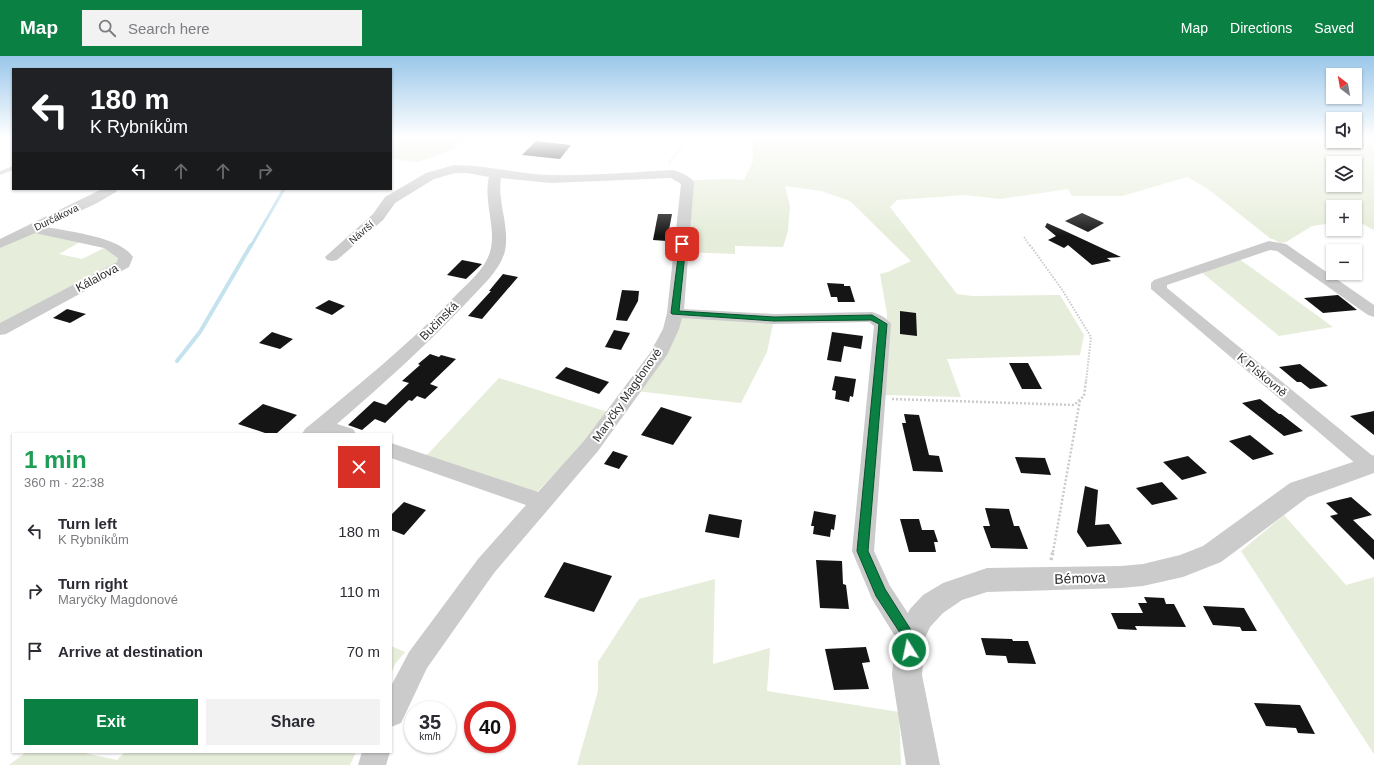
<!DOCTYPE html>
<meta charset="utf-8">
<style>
:root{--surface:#fff;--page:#f2f2f3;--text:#2b2b33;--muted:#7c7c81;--accent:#0b8043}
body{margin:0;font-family:Helvetica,sans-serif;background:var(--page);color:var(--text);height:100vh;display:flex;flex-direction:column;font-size:15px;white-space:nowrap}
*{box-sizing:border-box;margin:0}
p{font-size:13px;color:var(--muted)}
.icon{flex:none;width:22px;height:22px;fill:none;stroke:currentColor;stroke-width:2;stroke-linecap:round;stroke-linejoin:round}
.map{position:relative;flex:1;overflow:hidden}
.panel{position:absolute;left:12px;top:377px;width:380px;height:320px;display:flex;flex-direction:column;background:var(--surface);border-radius:0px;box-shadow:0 1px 3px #0004}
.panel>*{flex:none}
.guide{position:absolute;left:12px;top:12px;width:380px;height:122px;border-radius:0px;box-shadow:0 1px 3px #0004;background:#202124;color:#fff;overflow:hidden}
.needle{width:26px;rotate:329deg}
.buttons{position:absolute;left:1326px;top:12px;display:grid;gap:8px}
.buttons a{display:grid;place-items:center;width:36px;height:36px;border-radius:0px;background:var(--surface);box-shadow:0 1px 3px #0004;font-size:20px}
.speed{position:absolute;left:404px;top:645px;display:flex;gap:8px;font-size:20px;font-weight:700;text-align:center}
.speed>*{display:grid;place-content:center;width:52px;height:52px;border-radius:50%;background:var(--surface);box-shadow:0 1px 3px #0004;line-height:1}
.speed small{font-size:10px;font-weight:400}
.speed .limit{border:6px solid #d22;background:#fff;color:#111}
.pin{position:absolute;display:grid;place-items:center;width:34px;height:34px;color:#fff;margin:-17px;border-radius:8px;box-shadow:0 2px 6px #0006}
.me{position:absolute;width:44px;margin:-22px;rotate:350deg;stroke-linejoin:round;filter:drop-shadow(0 0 3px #0008)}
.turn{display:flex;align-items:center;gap:14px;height:84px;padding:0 12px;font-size:18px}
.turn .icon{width:52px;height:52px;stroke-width:2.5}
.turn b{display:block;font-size:28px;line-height:34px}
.lanes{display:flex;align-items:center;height:38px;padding:0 12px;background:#0003;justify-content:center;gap:20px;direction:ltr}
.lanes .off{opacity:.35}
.round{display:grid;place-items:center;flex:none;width:42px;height:42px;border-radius:0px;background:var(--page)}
.headline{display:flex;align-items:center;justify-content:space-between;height:68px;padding:0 12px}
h1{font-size:24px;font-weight:600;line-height:30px;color:#1e9e55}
.action{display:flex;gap:8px;margin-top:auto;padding:8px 12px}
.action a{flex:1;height:46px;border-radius:0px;background:var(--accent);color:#fff;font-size:16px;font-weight:600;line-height:46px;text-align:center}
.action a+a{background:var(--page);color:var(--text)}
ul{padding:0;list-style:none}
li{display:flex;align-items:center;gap:12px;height:60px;padding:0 12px}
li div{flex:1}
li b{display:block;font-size:15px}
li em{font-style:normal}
header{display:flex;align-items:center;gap:24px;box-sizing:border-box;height:56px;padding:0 20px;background:var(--accent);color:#fff}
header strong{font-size:19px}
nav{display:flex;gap:22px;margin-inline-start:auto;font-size:14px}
.search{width:280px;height:36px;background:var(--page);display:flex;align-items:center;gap:10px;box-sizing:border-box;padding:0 14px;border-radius:0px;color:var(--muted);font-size:15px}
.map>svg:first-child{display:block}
.green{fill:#e6edda;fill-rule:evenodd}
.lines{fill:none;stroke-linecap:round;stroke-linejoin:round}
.stream-far1{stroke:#c5e3ee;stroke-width:3}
.stream{stroke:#c5e3ee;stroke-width:4}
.building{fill:#151515}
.path-far3{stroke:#cbcbcb;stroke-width:1.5;stroke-dasharray:1.5 1.5;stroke-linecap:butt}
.path-far2{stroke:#cbcbcb;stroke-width:2;stroke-dasharray:1.5 1.5;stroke-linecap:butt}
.path-far1{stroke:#cbcbcb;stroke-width:2.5;stroke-dasharray:2 2;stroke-linecap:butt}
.path{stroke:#cbcbcb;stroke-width:3.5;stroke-dasharray:2.5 2.5;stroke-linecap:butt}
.service{fill:#cbcbcb;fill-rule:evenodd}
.minor{fill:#cbcbcb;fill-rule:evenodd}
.tertiary{fill:#cbcbcb;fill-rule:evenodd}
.route{fill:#0b8043;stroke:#07532c}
.labels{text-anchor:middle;stroke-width:4;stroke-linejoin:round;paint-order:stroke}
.far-street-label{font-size:10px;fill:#2e2e2e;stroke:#fff}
.street-label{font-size:12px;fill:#2e2e2e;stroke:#fff}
.near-street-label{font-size:14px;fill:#2e2e2e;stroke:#fff}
</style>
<header>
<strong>Map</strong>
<div class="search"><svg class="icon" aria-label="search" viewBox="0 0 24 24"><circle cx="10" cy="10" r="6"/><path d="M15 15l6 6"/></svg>Search here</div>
<nav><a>Map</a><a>Directions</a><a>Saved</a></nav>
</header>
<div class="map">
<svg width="1374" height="709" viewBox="0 0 1374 709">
<rect width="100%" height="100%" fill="#fff"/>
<g class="green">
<polygon points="391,81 472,81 451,94 418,106 391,103"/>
<path d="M752,81H1333V85H1355V81H1374V174L1355,164V151H1333V167L1312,170L1286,186L1280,187L1273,183H1271L1208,133L1187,121L1122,140H1072L1068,133L1000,143L965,139L897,144L890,151L957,238L972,240L1060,239L1084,279L1080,299L947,303L961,341L884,339L887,258L880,218L888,216L911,205L850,145L821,135L785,130L790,150L788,175L783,191L735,190V198L685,196L691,160L693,124L731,123L744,124L753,105ZM1333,107H1355V129H1333Z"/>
<polygon points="36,176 80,186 59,198 82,203 104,192 121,202 113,209 0,270 0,190"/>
<polygon points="1238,202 1333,271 1279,280 1200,215"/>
<polygon points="679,259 774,263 767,296 741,347 636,335"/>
<polygon points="499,322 608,356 582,389 534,439 425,401"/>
<polygon points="1284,459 1346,529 1374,521 1374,698 1241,495"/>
<polygon points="715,523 713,608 770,592 767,635 899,656 901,709 577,709 598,635 598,606 639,543"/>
<polygon points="391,590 405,596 395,608 391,618"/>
<polygon points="26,696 80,696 117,704 125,696 356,696 350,709 9,709"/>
</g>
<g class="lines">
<polyline class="stream-far1" points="251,190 284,133"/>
<polyline class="stream" points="177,305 200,276 251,189"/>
</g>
<g class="building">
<polygon points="536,85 571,89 560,103 522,99"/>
<polygon points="1082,157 1104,167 1088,176 1065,165"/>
<polygon points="658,158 672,158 667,185 653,184"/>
<polygon points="1047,167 1065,175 1121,201 1107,202 1111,205 1092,209 1068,189 1064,192 1048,184 1056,180 1045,171"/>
<polygon points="462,204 482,208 466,223 447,219"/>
<polygon points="503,218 518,221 482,263 468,260 491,235 489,235"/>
<polygon points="827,227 844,228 844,230 850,230 855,246 838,246 837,241 831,241"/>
<polygon points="622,234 639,235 638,245 627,265 616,264"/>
<polygon points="1338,239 1357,254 1323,257 1304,242"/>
<polygon points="329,244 345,250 332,259 315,252"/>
<polygon points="67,253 86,258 70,267 53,262"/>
<polygon points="900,255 916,257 917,280 900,278"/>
<polygon points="614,274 630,277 621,294 605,291"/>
<polygon points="272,276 293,283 280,293 259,287"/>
<polygon points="832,276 863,280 861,293 844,290 841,306 827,304"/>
<polygon points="430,298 439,301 441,299 456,303 430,328 438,331 425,343 417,340 412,345 409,344 385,367 375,363 362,374 348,369 374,345 386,349 409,327 402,325 420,309 418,308"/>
<polygon points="1009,307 1028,307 1042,333 1022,333"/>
<polygon points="1300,308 1328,330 1310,333 1301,326 1297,326 1279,311"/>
<polygon points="566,311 609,326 599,338 555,322"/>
<polygon points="835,320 856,323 853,341 850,340 849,346 835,343 836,335 832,334"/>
<polygon points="1260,343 1279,358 1281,358 1303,375 1284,380 1242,347"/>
<polygon points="263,348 297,359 276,378 268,378 238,368"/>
<polygon points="661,351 692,361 673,389 641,379"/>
<polygon points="1374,355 1374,379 1350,360"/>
<polygon points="904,358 919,359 929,399 939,400 943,416 913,415 902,367 906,367"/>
<polygon points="1250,379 1274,398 1253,404 1229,385"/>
<polygon points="613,395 628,400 619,413 604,408"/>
<polygon points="1188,400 1207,417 1182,424 1163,406"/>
<polygon points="1015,401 1045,402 1051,419 1021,417"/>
<polygon points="1162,426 1178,443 1152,449 1136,432"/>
<polygon points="1085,430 1098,434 1095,469 1109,468 1122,488 1087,491 1077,476"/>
<polygon points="1351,441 1372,459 1353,464 1374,484 1374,504 1330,460 1338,458 1326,447"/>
<polygon points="404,446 426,454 404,479 391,474 391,459"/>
<polygon points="985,452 1009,453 1014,470 1019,470 1028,493 991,492 983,470 990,470"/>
<polygon points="814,455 836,459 834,474 831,473 830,481 813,478 814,470 811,470"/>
<polygon points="709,458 742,464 739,482 705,476"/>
<polygon points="900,463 919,463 922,474 934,474 938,486 934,486 936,496 909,496"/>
<polygon points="816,504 842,505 843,528 846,529 849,553 820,552"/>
<polygon points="564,506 612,520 594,556 544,541"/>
<polygon points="1144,541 1164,542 1166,548 1174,548 1186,571 1135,570 1137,574 1118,573 1111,557 1143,557 1138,547 1147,547"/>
<polygon points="1203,550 1244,552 1257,575 1242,575 1240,571 1213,569"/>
<polygon points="981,582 1012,583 1013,585 1028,585 1036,608 1008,607 1006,600 986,599"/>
<polygon points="866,591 870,606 862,607 869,633 834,634 825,593"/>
<polygon points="1254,647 1300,649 1315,678 1298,677 1296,672 1266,670"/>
</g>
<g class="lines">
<g class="path-far3">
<polyline points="669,107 689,81"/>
<polyline points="1024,181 1030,190"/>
</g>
<polyline class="path-far2" points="1030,189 1063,235 1091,281 1086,326"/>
<g class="path-far1">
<polyline points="892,343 1074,349 1084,340 1086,325"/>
<polyline points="1053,496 1080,344"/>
</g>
<polyline class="path" points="1051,504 1053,495"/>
<polygon class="service" points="13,110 13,114 0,119 0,115"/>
<g class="minor">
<path d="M454,109C486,109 519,118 551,119C591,120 633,116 673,114C680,116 690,120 694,126L684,253L774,258L872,256C879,258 887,262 891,268L874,495L890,530L919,574L923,582L919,590L910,593L901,590L872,543L852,495L874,270L869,266L774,268L682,262L679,273L667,299L598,395L494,517L427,612L401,667L391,671V630L409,596L478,503L526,449L391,402V387L538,436L584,385L650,297L663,273L667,257L681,128L671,122L551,127L501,122C497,146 510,170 505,195C500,214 483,229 470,243C428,288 383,328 337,368L353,373L356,378H302L305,373C357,330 410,288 457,238C469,226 485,213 490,196C497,171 483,146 489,121L467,117H455L434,123L395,147L383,164L337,204L332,205L327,204L325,201L373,158L385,141L426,117Z"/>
<path d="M102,133H118L116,136L97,147L47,171C71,176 120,181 133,201L129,211L6,278L0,279V267L117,206L118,202L104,192L35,177L0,192V183Z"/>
<polygon points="1269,185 1286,188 1374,249 1374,261 1368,259 1277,195 1270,194 1167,229 1167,232 1374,401 1374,415 1370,417 1363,414 1151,233 1151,227 1154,224"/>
<polygon points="362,696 390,696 386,709 358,709"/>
</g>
<polygon class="tertiary" points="1374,399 1374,417 1308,441 1221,506 1183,521 1143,530 1121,532 987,536 962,544 943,557 930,571 925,582 922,619 940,709 906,709 892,619 895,582 910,553 923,539 943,527 987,512 1121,510 1143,508 1180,499 1203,490 1290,427"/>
</g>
<linearGradient id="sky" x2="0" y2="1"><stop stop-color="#9ac7ea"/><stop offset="0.45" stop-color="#fff"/><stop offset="1" stop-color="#fff" stop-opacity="0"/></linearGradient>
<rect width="1374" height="180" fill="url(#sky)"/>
<polygon class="route" points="680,186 686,188 679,255 774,261 872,259 887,268 868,495 885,533 916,582 914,598 909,600 905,598 903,594 904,583 876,540 857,495 879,268 871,264 774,265 672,258 671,257"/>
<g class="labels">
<g class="far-street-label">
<text transform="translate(56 161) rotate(-26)" y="4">Durčákova</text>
<text transform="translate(361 176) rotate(-41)" y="4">Návrší</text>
</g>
<g class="street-label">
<text transform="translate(97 222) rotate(-28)" y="4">Kálalova</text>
<text transform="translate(439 265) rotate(-45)" y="4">Bučinská</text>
<text transform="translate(1262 319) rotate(40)" y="4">K Pískovně</text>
<text transform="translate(627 339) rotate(-55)" y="4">Maryčky Magdonové</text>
</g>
<g class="near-street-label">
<text transform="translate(1080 522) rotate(-2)" y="5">Bémova</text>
</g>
</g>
</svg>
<div class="buttons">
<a><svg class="needle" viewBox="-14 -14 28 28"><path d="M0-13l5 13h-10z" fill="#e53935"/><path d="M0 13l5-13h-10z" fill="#7c7c81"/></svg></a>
<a><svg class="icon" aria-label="sound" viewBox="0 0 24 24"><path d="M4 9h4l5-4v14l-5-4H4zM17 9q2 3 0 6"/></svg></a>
<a><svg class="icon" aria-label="layers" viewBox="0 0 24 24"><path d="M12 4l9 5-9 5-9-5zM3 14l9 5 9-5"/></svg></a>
<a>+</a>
<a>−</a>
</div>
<div class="speed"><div>35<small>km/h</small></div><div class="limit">40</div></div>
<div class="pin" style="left:682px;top:188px;background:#d93025"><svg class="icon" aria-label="arrive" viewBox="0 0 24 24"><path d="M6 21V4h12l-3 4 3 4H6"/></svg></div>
<svg class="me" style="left:909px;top:594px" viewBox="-20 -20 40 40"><circle r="17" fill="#0b8043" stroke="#fff" stroke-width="3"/><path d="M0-11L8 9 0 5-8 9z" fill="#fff"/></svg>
<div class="guide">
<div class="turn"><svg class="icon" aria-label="left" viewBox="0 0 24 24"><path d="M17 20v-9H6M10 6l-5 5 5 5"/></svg><div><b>180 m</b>K Rybníkům</div></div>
<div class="lanes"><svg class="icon" aria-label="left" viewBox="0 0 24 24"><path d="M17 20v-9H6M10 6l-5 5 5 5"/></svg><svg class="icon off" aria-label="ahead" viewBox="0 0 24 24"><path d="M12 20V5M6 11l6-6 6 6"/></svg><svg class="icon off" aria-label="ahead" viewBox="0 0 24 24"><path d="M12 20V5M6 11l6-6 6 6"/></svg><svg class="icon off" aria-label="right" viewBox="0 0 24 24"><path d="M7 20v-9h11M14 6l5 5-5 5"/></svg></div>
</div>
<section class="panel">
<div class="headline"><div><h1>1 min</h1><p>360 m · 22:38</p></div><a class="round" style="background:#d93025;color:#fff"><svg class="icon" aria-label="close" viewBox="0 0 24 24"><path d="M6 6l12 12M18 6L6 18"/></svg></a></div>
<ul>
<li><svg class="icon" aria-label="left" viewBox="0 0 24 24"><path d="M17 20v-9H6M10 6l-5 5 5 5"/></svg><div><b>Turn left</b><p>K Rybníkům</p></div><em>180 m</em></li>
<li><svg class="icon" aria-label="right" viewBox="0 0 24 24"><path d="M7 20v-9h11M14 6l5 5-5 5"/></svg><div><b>Turn right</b><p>Maryčky Magdonové</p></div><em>110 m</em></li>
<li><svg class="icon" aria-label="arrive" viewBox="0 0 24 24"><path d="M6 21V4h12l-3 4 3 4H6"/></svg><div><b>Arrive at destination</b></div><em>70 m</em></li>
</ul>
<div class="action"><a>Exit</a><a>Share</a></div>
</section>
</div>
